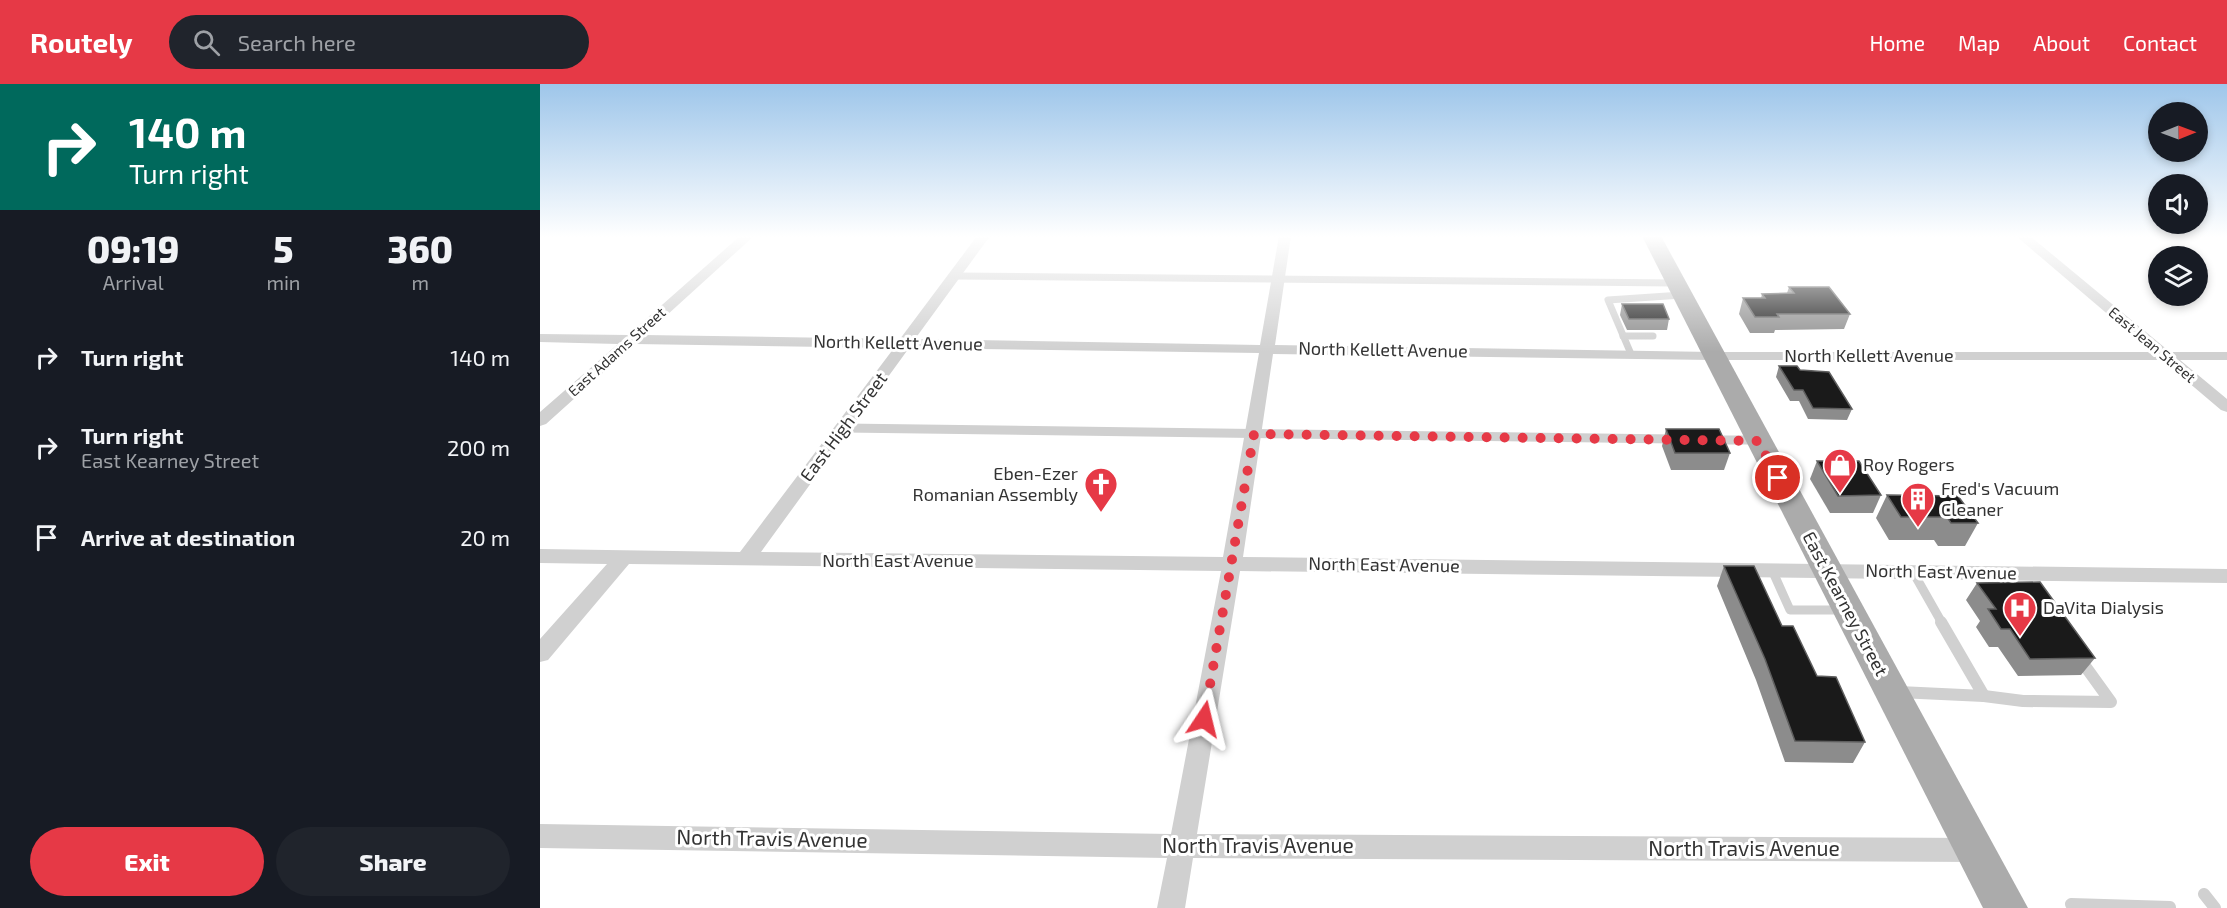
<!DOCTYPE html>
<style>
:root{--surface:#171b24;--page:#20242c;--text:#f1f3f6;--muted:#9ea1a6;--accent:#e63946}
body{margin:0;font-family:"Exo 2",sans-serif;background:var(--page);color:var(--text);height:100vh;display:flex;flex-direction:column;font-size:22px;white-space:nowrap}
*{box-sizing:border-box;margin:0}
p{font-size:20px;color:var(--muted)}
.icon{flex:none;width:33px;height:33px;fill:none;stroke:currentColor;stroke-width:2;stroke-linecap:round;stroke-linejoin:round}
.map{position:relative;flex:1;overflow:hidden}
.side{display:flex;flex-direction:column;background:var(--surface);width:540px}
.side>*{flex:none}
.banner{background:#00695c;color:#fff;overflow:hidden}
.needle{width:39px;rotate:89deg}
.buttons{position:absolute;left:1608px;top:18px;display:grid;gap:12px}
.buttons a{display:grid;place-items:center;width:60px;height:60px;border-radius:50%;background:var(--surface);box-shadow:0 3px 9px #0003;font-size:30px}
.pin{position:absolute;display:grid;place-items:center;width:51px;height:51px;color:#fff;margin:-26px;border:3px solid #fff;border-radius:50%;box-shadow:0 2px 6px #0007}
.me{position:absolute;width:66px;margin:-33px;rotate:10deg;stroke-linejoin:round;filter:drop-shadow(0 0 4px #0008)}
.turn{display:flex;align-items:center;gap:21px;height:126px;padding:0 30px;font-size:27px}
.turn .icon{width:78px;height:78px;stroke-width:2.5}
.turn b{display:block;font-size:42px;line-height:51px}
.eta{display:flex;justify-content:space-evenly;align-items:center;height:102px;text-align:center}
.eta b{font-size:36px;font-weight:800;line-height:42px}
.cta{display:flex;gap:12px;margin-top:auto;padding:12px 30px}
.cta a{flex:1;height:69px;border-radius:36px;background:var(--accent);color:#fff;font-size:24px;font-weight:800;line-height:69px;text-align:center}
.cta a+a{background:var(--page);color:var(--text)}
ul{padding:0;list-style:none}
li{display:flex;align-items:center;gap:18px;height:90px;padding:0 30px}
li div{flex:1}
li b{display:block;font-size:22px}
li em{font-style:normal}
header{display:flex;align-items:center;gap:36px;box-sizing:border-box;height:84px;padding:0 30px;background:var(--accent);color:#fff}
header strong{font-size:28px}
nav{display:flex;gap:33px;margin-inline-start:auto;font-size:21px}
.search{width:420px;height:54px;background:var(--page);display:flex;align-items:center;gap:15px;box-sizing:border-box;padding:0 21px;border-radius:33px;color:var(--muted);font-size:22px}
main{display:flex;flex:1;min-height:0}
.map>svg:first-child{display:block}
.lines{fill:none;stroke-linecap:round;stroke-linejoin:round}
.lane-far2{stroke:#d0d0d0;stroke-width:7}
.lane-far1{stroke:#d0d0d0;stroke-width:9}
.lane{stroke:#d0d0d0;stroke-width:12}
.street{fill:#d0d0d0;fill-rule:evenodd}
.primary{fill:#ababab;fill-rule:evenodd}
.wall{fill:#8c8c8c}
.building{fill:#1a1a1a;stroke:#5f5f5f;stroke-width:1.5}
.route{stroke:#e63946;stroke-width:10;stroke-dasharray:0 18}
.labels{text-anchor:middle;stroke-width:6;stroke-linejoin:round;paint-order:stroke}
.far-street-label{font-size:15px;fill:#333;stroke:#fff}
.street-label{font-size:18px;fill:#333;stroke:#fff}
.poi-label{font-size:18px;fill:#333;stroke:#fff;text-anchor:start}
.near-street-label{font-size:21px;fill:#333;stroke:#fff}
</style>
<header>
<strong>Routely</strong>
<div class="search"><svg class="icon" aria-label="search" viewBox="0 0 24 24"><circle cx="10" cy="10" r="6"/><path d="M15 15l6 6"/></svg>Search here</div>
<nav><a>Home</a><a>Map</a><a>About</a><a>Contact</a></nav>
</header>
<main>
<section class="side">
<div class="banner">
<div class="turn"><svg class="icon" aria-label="right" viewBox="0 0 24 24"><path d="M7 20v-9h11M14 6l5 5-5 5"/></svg><div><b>140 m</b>Turn right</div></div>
</div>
<div class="eta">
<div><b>09:19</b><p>Arrival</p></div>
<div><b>5</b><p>min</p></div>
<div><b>360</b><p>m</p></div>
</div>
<ul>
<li><svg class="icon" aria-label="right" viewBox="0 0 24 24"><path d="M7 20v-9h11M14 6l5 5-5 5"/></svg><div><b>Turn right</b></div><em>140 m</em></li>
<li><svg class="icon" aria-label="right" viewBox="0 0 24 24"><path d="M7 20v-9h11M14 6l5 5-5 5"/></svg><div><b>Turn right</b><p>East Kearney Street</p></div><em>200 m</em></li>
<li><svg class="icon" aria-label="arrive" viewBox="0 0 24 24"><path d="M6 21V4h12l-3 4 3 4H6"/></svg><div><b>Arrive at destination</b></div><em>20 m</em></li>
</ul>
<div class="cta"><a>Exit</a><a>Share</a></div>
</section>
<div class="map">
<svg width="1687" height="824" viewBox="0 0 1687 824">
<rect width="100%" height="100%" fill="#fff"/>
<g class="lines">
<g class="lane-far2">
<polyline points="416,192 1135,199"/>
<polyline points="1083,252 1113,252"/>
<polyline points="1091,270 1068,216 1142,211"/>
</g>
<g class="lane-far1">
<polyline points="304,344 1134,355"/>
<polyline points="1172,356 1215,356"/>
<polyline points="1232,486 1250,526 1302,526"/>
<polyline points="1373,488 1402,539"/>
</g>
<g class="lane">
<polyline points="1359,608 1444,612 1401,538"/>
<polyline points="1444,612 1483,617 1571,618 1540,575"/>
<polyline points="1664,810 1675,824"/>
<polyline points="1533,824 1531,820 1630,823"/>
</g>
<path class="street" d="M200,152H214L105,251L360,255L437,152H450L375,255L720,261L739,152H751L735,261L1173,268H1612L1476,152H1490L1630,268H1687V276H1640L1687,315V328L1681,326L1622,276H1173L733,270L703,473L1687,485V499L700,487L657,750L1436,754L1445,757L1449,766L1445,775L1436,778L653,774L645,824H617L627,774L0,764V740L631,750L681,487L89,480L8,576L0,578V555L67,480L0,479V465L200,468L354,264L95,260L6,340L0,342V328L78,260L0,258V250L88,251ZM369,264L719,269L683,473L221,468Z"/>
<polygon class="primary" points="1102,152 1121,152 1488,824 1443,824"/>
</g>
<g class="wall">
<polygon points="1249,203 1310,230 1304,245 1235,246 1234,249 1210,249 1199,230 1203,214 1221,214 1222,210 1247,209"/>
<polygon points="1082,220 1129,235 1127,246 1087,246 1080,231"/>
<polygon points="1239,282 1260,286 1312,325 1307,336 1268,335 1259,317 1250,317 1236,293"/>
<polygon points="1126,345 1190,369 1184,386 1131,386 1122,362"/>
<polygon points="1277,377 1341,411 1333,429 1290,429 1270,395"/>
<polygon points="1347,411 1438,439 1425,462 1398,462 1394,456 1349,456 1336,434"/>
<polygon points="1184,482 1242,542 1277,592 1325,658 1313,679 1245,678 1216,596 1177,502"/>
<polygon points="1437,499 1555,574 1541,591 1478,592 1458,563 1449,563 1436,543 1440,537 1426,516"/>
</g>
<g class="building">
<polygon points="1249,203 1289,203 1310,230 1237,230 1239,233 1215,233 1203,214 1225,214 1222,210 1254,209"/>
<polygon points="1082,220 1123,220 1129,235 1089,235"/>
<polygon points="1239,282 1257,282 1260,286 1289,288 1312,325 1273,324 1263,306 1254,306"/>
<polygon points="1126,345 1179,345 1190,369 1135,369"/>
<polygon points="1277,377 1319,377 1341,411 1298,412"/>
<polygon points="1347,411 1418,412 1438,439 1411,439 1407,433 1361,433"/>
<polygon points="1184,482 1214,482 1242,542 1253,542 1277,592 1296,593 1325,658 1255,657 1225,575"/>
<polygon points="1500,498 1555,574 1490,575 1470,545 1461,545 1448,525 1456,525 1437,499"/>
</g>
<linearGradient id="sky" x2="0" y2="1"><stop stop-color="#9ec6ea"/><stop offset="0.57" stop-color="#fff"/><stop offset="1" stop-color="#fff" stop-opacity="0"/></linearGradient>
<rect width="1687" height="268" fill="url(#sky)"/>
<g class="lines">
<polyline class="route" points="664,635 714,350 1218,357 1238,394"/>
</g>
<defs>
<symbol id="shop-pin" viewBox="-11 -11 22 30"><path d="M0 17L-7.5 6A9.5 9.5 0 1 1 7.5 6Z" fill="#e63946" stroke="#fff"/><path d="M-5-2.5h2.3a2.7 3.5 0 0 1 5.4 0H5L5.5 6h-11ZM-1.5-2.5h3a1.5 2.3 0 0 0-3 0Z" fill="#fff"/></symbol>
<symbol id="church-pin" viewBox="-11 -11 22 30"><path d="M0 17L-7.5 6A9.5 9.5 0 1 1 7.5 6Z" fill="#e63946" stroke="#fff"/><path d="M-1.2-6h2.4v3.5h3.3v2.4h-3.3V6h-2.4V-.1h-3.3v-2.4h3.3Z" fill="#fff"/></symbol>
<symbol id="building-pin" viewBox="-11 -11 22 30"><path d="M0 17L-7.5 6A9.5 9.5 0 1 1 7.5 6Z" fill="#e63946" stroke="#fff"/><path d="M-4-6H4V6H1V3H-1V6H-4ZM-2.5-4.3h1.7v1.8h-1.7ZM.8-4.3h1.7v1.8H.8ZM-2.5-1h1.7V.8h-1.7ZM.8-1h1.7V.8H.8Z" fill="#fff"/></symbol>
<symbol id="hospital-pin" viewBox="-11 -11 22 30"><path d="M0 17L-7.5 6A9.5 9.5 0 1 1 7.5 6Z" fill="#e63946" stroke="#fff"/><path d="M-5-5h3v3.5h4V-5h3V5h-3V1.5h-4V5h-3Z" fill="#fff"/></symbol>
</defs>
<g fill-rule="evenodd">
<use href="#shop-pin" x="1281" y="362" width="38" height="52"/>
<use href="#church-pin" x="542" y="381" width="38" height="52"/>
<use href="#building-pin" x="1359" y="396" width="38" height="52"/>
<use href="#hospital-pin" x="1461" y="505" width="38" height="52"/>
</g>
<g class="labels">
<g class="far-street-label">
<text transform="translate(1612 261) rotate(40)" y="5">East Jean Street</text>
<text transform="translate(77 268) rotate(-42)" y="5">East Adams Street</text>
</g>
<g class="street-label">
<text transform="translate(358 259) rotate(1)" y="6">North Kellett Avenue</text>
<text transform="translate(843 266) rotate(1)" y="6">North Kellett Avenue</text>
<text x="1329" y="278">North Kellett Avenue</text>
<text transform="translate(304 343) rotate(-53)" y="6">East High Street</text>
<text x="358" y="483">North East Avenue</text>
<text transform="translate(844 481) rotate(1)" y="6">North East Avenue</text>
<text transform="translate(1401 488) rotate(1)" y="6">North East Avenue</text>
<text transform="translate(1305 520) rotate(62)" y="6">East Kearney Street</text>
</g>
<g class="poi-label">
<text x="1323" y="387">Roy Rogers</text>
<text x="538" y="396" text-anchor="end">Eben-Ezer<tspan x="538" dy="21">Romanian Assembly</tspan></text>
<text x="1401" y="411">Fred's Vacuum<tspan x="1401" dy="21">Cleaner</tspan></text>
<text x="1503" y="530">DaVita Dialysis</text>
</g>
<g class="near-street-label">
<text transform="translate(232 755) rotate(1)" y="7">North Travis Avenue</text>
<text x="718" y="769">North Travis Avenue</text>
<text x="1204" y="772">North Travis Avenue</text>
</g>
</g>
</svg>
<div class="buttons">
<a><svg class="needle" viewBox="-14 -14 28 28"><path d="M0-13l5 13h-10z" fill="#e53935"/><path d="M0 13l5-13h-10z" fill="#9ea1a6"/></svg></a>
<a><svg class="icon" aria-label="sound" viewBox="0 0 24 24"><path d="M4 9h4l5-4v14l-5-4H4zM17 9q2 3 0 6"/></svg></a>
<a><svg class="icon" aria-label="layers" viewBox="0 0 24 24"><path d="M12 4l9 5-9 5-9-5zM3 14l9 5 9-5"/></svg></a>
</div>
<div class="pin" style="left:1238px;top:394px;background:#d93025"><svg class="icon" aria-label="arrive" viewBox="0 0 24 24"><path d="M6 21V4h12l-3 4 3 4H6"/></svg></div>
<svg class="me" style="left:664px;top:635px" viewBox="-20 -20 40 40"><path d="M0-17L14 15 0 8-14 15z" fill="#e63946" stroke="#fff" stroke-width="4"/></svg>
</div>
</main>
